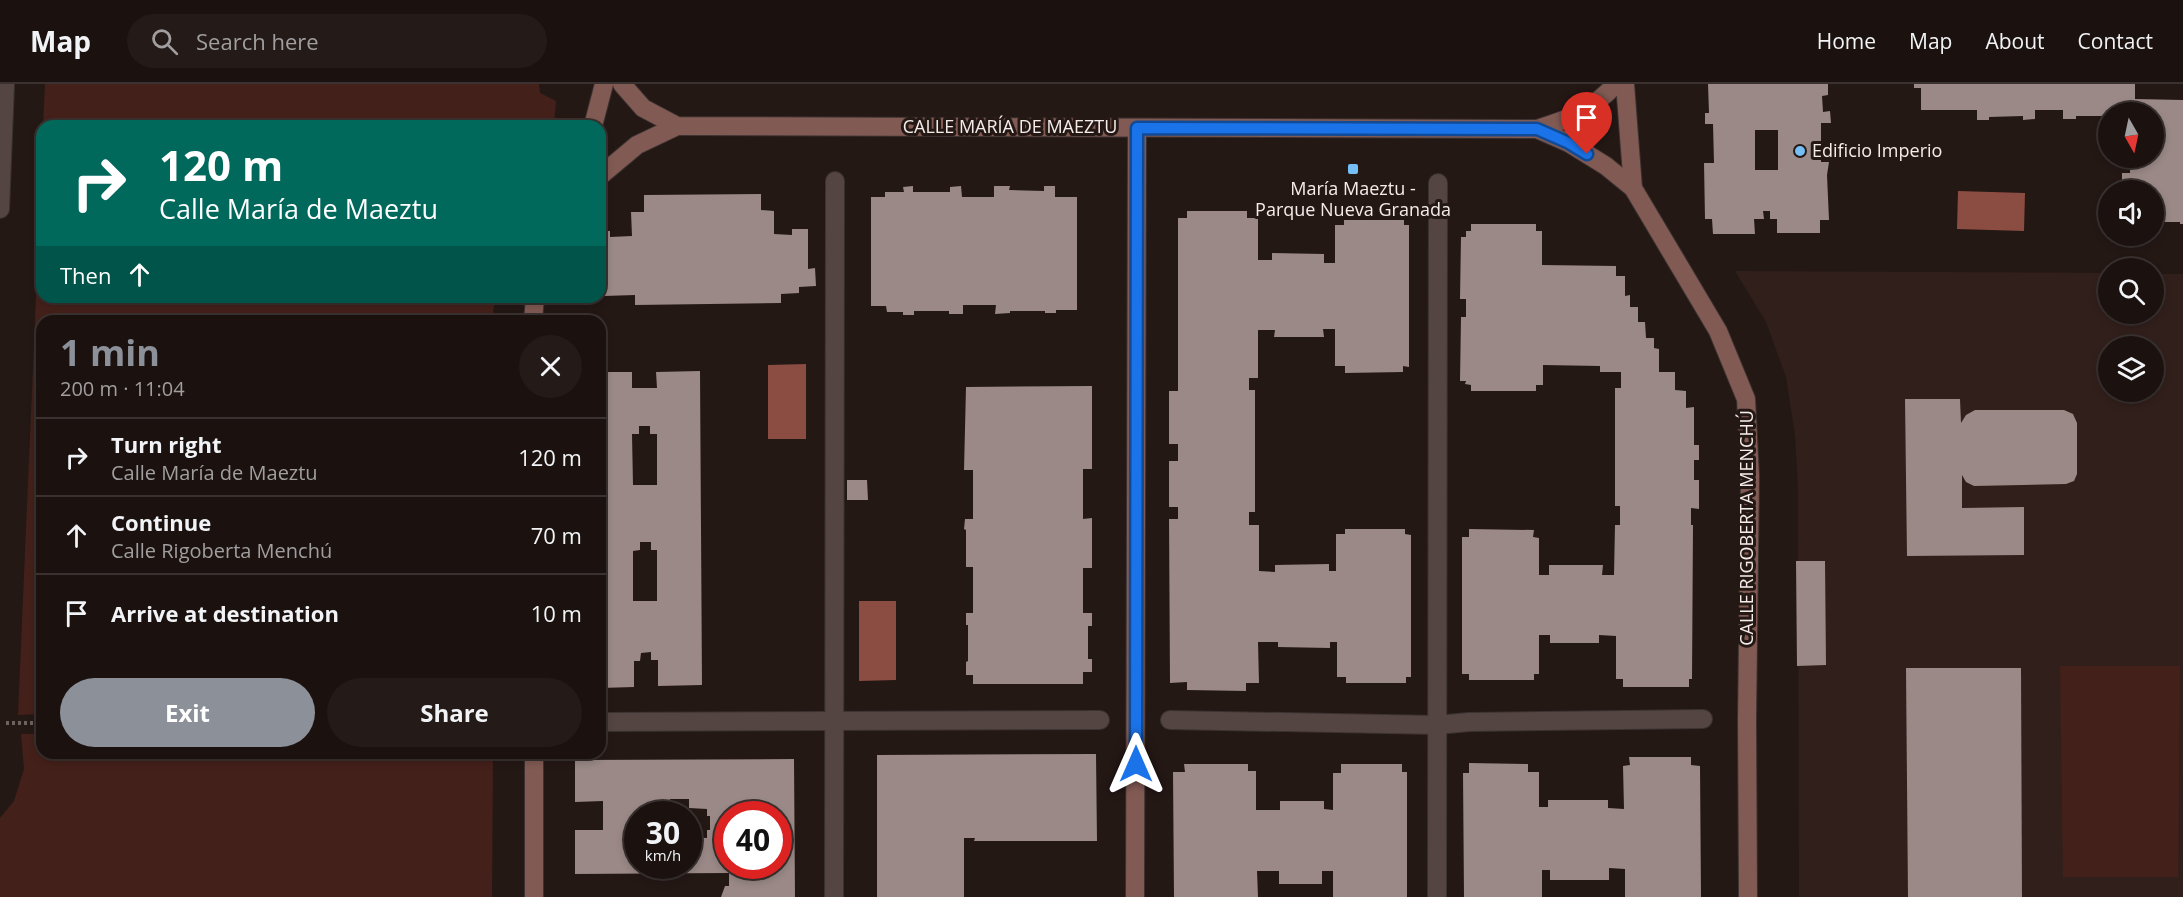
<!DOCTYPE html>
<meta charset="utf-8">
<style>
:root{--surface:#1b1210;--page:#241b19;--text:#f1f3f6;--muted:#a09e9f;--line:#393230;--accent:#8c9099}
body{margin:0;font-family:"Open Sans",sans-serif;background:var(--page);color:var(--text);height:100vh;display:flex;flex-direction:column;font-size:22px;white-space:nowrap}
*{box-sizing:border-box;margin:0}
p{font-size:20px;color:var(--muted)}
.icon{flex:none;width:33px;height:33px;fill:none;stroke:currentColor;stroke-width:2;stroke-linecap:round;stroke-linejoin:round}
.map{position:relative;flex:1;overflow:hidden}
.details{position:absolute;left:36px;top:231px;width:570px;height:444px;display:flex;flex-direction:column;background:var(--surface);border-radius:18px;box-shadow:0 3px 9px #0003,0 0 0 2px var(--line)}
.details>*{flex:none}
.top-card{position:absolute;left:36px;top:36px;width:570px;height:183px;border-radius:18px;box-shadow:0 3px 9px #0003,0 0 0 2px var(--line);background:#00695c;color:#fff;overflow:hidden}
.needle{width:39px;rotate:171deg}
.fabs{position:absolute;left:2098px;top:18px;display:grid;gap:12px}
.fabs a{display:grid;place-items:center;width:66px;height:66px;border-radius:50%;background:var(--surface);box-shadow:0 3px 9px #0003,0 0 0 2px var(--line);font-size:30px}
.speed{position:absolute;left:624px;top:717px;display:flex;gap:12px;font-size:30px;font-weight:700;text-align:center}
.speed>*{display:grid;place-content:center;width:78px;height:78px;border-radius:50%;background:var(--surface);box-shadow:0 3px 9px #0003,0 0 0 2px var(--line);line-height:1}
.speed small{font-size:15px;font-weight:400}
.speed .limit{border:9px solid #d22;background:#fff;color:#111}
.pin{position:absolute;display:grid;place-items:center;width:51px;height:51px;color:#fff;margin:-62px -26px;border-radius:50% 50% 50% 0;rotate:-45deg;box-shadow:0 0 6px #0007}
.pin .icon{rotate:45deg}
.me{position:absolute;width:66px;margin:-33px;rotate:0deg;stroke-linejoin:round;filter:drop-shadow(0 0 4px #0008)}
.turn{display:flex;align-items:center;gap:21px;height:126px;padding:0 24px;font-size:27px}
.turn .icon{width:78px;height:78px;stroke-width:2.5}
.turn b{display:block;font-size:42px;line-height:51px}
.then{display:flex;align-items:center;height:57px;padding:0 24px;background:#0003;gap:12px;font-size:22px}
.round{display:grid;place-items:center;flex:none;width:63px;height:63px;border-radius:32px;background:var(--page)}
.head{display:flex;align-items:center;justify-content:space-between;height:102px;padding:0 24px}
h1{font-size:36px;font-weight:700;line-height:45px;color:var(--accent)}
.button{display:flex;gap:12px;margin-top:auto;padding:12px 24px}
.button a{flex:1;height:69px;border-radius:36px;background:var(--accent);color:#fff;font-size:24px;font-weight:700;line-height:69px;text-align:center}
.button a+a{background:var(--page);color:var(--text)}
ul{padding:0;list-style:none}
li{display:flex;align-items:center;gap:18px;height:78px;padding:0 24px;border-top:2px solid var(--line)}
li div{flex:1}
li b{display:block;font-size:22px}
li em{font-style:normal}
header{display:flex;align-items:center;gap:36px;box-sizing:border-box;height:84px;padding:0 30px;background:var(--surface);border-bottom:2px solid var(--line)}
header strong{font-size:28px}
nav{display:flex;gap:33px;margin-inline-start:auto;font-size:21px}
.search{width:420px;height:54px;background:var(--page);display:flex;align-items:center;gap:15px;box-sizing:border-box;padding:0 21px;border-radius:33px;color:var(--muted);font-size:22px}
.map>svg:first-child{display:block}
.built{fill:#311f1b;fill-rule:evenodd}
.green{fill:#44201a}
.water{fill:#8b4c41}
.building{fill:#9a8986;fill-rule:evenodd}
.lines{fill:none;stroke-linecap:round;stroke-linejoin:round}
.street-casing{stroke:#3b3231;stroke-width:20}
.secondary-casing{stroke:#3b3231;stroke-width:20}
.path{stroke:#6d625f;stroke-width:4;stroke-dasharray:3 3;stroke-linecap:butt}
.street{stroke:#544542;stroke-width:18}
.secondary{stroke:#815a53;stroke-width:18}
.route-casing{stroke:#114b97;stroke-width:15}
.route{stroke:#1a73e8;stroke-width:10}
.poi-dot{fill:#74c0f6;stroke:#241815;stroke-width:2}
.labels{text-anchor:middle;stroke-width:6;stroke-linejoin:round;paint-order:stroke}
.street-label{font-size:18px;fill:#f5ecea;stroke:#241815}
.poi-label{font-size:18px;fill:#f5ecea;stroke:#241815;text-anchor:start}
</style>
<header>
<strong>Map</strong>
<div class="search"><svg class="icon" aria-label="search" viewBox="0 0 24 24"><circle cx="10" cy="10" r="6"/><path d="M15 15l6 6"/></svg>Search here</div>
<nav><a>Home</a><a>Map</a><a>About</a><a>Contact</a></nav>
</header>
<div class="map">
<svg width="2183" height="813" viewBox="0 0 2183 813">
<rect width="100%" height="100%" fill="#241815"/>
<path class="built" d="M1735,187L2109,189V230H2154V190H2183V813H1799L1798,404L1795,351L1786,293L1766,238ZM2109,262H2154V308H2109Z"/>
<g class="green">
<polygon points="45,0 539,0 540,9 556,17 554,42 43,42"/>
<polygon points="42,74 42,213 495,213 492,237 42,237 42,630 18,631"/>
<polygon points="2060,582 2180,582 2178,793 2063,793"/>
<polygon points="21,650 42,650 42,669 493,669 492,813 0,813 0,734 14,717 24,685"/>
</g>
<g class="water">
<polygon points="1958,107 2025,109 2024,147 1957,145"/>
<polygon points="806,280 806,355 768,355 768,281"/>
<polygon points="859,517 896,517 896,596 859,597"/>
</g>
<g class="building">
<path d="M1708,0H1828V11L1822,12L1823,28L1830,27L1831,39H1821V78H1829L1827,91L1829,136H1820V149H1777V135H1770V127H1763L1764,135H1754L1755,150H1713L1712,135H1705L1704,79H1714L1713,40H1705V29H1709ZM1755,46H1778V86H1755Z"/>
<polygon points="1914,0 2135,0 2135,15 2183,16 2183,140 2180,140 2180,138 2154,138 2154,106 2122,106 2122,89 2130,89 2130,79 2138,79 2138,74 2154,74 2154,28 2109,28 2109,32 2076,32 2076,35 2063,35 2063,26 2035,26 2035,35 2023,36 2023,32 1989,33 1989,36 1977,36 1977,26 1921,26 1921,4 1914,4"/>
<polygon points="913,102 913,108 950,108 950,103 961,102 962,113 994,113 994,102 1010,102 1009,106 1044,107 1044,102 1055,102 1055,113 1077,113 1077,226 1056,226 1056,229 1045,229 1045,227 1010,227 1010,229 995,230 996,221 963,221 963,230 949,230 949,227 914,227 914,231 903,231 903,228 887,228 886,222 871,222 871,113 885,113 885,108 904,108 903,103"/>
<polygon points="761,110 761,126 774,127 774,150 792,151 792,145 808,145 808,185 815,184 816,202 799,203 799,209 781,210 781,219 635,221 635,211 604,212 604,205 600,205 600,147 610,147 610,153 632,152 631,128 644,128 644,111"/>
<polygon points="1187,127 1247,127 1247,134 1258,134 1258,176 1272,176 1272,169 1324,170 1324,179 1335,179 1335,141 1344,141 1344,136 1404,136 1404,141 1409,141 1409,283 1403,282 1403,288 1345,289 1345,282 1335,282 1335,245 1323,245 1324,253 1274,253 1275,246 1258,246 1258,294 1249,294 1249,306 1255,306 1255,428 1249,428 1249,441 1259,441 1259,487 1275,488 1275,481 1329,480 1329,487 1336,487 1336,450 1345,450 1345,445 1405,445 1405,450 1411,451 1411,593 1406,593 1406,599 1346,599 1346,593 1337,593 1337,558 1330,558 1330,564 1278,563 1278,558 1258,558 1259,599 1246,599 1246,607 1187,606 1187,598 1170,599 1169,435 1178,435 1178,423 1169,423 1169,377 1178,377 1178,360 1169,360 1169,307 1178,307 1178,134 1187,134"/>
<polygon points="1471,140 1536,140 1536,147 1542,147 1542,181 1616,182 1616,192 1625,192 1625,212 1630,211 1630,223 1638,223 1638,238 1645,238 1646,254 1654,254 1654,264 1659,265 1659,288 1675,288 1675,306 1686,307 1686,324 1694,323 1694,361 1699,361 1699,376 1694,376 1694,396 1699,396 1699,425 1691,424 1691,441 1693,441 1692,595 1689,595 1689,603 1623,603 1623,595 1616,595 1616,552 1599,551 1599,559 1550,559 1550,551 1539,551 1539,590 1534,590 1534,596 1469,596 1469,590 1462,590 1462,453 1469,453 1469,445 1534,446 1533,453 1539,454 1539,491 1549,491 1549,481 1603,481 1602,491 1614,491 1615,441 1620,441 1620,422 1615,422 1615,304 1621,304 1621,288 1600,288 1600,282 1543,281 1543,301 1536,301 1536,307 1471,307 1471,301 1465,300 1466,297 1460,297 1461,233 1466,233 1466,215 1460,215 1461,153 1466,153 1466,147 1471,147"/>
<path d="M700,287L702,601L658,602V576H651V568L641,569L640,577H634V603L600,604V288H632V304H657L656,288ZM639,342H650V350H657V401H633L632,350H639ZM640,458H651V466H657V517H633V467L640,466Z"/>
<polygon points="1092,302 1092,385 1083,385 1083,435 1092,434 1092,484 1083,484 1083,529 1092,529 1092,542 1088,542 1088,575 1092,575 1092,588 1083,588 1083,600 973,600 973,591 966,591 966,578 968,577 968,541 966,541 966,529 973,529 973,483 966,483 966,446 964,445 965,435 973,435 973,386 964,386 966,303"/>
<polygon points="1905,315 1960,315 1961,339 1966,331 1975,326 2064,326 2073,330 2077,339 2077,390 2074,397 2066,400 1974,402 1966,398 1962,391 1962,424 2024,423 2024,471 1907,472"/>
<polygon points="847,396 867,396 868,416 847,416"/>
<polygon points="1796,477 1825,477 1826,581 1797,582"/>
<polygon points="1906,584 2021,584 2022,813 1908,813"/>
<polygon points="1096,670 1097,757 974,757 975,754 964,754 964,813 877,813 877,671"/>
<polygon points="1629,673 1691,673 1691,681 1700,682 1701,813 1625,813 1625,785 1609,784 1609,796 1550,796 1550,786 1542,786 1542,813 1464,813 1463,689 1469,689 1469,679 1528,680 1528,688 1539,688 1539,723 1548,723 1548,716 1608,716 1608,724 1624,725 1623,682 1630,681"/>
<path d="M794,675L795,813H721L725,802H729V789L575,790V746H603V717L575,718V676ZM670,715H689V724L707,725V732H710V746H707V754L688,753V782H638V730H663V726H670ZM728,730H778V782H767V788H738L737,782H728Z"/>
<polygon points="1184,680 1248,680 1248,687 1256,687 1256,726 1280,726 1280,717 1324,717 1324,725 1333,726 1333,689 1341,689 1341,680 1402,680 1402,688 1407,688 1407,813 1333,813 1333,787 1322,787 1322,800 1279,800 1279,787 1257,787 1258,813 1174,813 1173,688 1185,688"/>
</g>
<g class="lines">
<defs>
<g id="street">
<polyline points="0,125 5,0"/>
<polyline points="1170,636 1437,641 1469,638 1703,635"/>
<polyline points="600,638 1100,636"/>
<polyline points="834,813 835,97"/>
<polyline points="1437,813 1438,99"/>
</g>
<g id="secondary">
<path d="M622,0L643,24L677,42L1537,45C1572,34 1590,27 1616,0"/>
<polyline points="1625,0 1633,104"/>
<polyline points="593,42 604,0"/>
<polyline points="1537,45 1569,59 1606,82 1633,104 1718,247 1746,315 1750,392 1747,636 1748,813"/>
<polyline points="600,92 637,61 677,42"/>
<polyline points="533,237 535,213"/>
<polyline points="534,669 534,813"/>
<polyline points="1135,813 1137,44"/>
</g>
</defs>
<use href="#street" class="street-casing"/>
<use href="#secondary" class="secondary-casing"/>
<polyline class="path" points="6,639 42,639"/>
<use href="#street" class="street"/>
<use href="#secondary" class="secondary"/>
</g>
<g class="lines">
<defs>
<polyline id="route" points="1136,680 1137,44 1537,45 1569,59 1587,70"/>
</defs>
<use href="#route" class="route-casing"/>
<use href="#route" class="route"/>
</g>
<g class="poi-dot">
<circle cx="1800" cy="67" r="6"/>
<rect x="1347" y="79" width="12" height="12" rx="3"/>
</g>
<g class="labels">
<g class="street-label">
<text x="1010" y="49">CALLE MARÍA DE MAEZTU</text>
<text transform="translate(1747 444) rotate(-90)" y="6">CALLE RIGOBERTA MENCHÚ</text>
</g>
<g class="poi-label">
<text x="1812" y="73">Edificio Imperio</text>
<text x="1353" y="111" text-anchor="middle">María Maeztu -<tspan x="1353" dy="21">Parque Nueva Granada</tspan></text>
</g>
</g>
</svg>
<div class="fabs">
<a><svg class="needle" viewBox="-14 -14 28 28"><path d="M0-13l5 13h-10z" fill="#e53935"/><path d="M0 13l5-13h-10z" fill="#a09e9f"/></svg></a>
<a><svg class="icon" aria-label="sound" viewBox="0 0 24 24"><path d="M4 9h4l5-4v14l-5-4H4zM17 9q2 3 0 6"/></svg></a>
<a><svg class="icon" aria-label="search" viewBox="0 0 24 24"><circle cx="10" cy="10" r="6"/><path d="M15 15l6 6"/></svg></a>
<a><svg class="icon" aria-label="layers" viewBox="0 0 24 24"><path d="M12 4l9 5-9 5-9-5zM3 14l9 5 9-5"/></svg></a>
</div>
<div class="speed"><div>30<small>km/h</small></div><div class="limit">40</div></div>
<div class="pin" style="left:1587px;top:70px;background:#d93025"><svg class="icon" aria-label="arrive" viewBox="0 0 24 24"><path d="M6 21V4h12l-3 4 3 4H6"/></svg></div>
<svg class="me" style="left:1136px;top:680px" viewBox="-20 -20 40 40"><path d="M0-17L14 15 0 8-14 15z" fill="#1a73e8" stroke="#fff" stroke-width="4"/></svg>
<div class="top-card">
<div class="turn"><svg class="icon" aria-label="right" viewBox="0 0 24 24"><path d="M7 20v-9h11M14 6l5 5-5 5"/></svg><div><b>120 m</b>Calle María de Maeztu</div></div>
<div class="then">Then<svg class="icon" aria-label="ahead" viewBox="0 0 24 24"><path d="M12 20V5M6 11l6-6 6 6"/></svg></div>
</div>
<section class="details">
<div class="head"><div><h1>1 min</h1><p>200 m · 11:04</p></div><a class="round"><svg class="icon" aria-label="close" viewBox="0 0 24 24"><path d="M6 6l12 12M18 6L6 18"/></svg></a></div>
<ul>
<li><svg class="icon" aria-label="right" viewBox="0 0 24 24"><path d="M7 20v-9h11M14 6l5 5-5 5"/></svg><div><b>Turn right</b><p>Calle María de Maeztu</p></div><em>120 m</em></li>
<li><svg class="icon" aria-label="ahead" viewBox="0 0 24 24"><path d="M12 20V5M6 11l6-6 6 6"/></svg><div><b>Continue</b><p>Calle Rigoberta Menchú</p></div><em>70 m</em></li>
<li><svg class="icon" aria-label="arrive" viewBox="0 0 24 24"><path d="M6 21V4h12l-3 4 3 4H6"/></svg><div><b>Arrive at destination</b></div><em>10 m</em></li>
</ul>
<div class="button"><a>Exit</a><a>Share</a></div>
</section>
</div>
